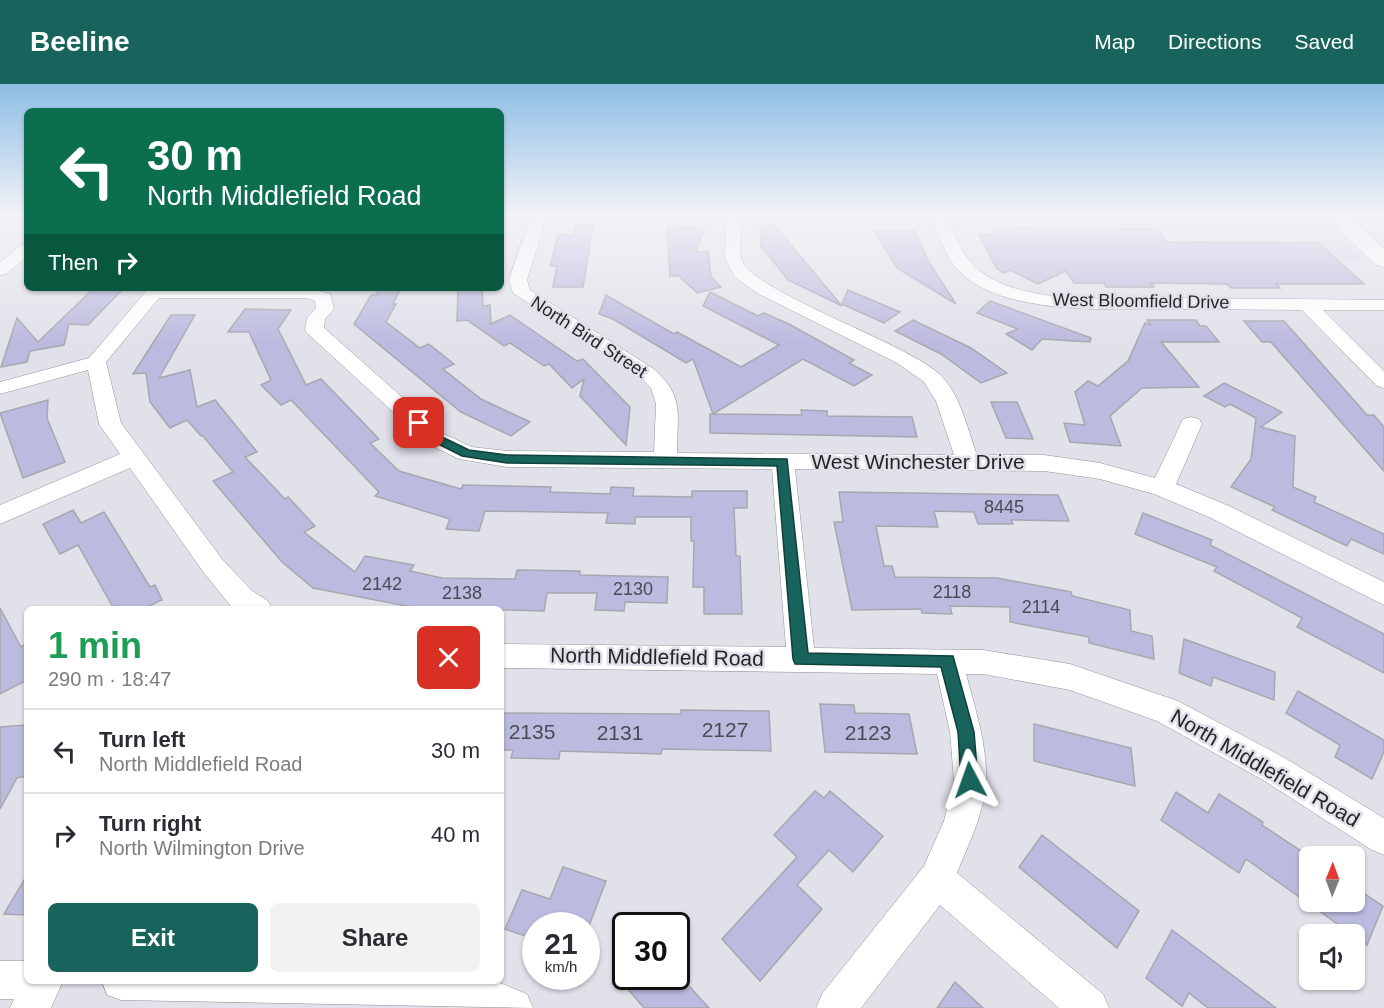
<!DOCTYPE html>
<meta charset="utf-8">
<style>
:root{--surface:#fff;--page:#f2f2f3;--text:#2b2b33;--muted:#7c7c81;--line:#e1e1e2;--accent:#18635b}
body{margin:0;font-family:Helvetica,sans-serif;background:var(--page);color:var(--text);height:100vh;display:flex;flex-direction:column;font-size:22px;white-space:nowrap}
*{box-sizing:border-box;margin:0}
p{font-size:20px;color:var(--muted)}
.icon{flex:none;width:33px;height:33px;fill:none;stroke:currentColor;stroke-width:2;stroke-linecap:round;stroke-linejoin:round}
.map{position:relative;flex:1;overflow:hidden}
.side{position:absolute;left:24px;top:522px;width:480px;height:378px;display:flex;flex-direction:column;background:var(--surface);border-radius:9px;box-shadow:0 2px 4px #0004}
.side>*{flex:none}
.guide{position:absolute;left:24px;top:24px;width:480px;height:183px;border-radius:9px;box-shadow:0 2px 4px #0004;background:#0b6e4f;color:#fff;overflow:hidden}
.needle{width:39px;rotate:1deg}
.fabs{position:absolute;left:1299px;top:762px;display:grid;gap:12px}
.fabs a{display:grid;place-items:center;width:66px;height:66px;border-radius:9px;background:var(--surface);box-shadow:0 2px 4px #0004;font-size:30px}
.speed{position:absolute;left:522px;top:828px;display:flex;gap:12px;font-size:30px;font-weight:700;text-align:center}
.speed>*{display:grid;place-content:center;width:78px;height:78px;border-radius:50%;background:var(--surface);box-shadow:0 2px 4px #0004;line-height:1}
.speed small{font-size:15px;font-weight:400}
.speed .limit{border:3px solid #111;border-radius:9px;background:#fff;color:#111}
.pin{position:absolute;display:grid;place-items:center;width:51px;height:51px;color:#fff;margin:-26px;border-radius:12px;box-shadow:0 3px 9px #0006}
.me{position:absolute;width:66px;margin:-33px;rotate:356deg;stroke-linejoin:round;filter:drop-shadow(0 0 4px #0008)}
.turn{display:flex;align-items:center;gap:21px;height:126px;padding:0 24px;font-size:27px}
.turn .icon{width:78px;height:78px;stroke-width:2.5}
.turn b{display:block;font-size:42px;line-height:51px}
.then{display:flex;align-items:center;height:57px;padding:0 24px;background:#0003;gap:12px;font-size:22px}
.round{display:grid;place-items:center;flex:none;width:63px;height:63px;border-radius:9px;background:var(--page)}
.overview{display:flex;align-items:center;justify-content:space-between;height:102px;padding:0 24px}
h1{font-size:36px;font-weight:700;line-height:45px;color:#1e9e55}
.action{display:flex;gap:12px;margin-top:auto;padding:12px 24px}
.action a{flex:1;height:69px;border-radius:9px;background:var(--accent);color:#fff;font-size:24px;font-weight:700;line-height:69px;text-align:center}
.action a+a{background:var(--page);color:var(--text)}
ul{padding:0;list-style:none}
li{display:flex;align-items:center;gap:18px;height:84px;padding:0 24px;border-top:2px solid var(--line)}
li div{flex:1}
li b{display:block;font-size:22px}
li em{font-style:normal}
header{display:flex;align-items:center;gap:36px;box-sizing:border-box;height:84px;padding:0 30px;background:var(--accent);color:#fff}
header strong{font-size:28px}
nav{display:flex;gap:33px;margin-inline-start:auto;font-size:21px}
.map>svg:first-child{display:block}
.built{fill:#d6d6e6}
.building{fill:#bbbadf;stroke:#a7a7af;stroke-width:1.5}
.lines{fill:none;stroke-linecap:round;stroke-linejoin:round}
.street-casing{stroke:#92929a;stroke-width:1}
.secondary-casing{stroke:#92929a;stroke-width:1}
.street{fill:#fff;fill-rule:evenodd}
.secondary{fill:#fff;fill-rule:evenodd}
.route{fill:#18635b;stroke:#10403b;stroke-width:1.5}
.labels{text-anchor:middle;stroke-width:5;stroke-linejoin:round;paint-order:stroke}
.far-street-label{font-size:18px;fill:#262629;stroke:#e1e1ea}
.number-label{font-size:18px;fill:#4b4b56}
.street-label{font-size:21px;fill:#262629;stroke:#e1e1ea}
.near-number-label{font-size:21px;fill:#4b4b56}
</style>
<header>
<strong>Beeline</strong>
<nav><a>Map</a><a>Directions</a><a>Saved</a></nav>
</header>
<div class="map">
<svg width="1384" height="924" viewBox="0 0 1384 924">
<rect width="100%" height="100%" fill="#e1e1ea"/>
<polygon class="built" points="1160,138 1318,140 1334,146 1367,177 1193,176"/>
<g class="building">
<polygon points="575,142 593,142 583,203 553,203 557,182 550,182 558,151 573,151"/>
<polygon points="667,142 705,145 695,168 708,167 711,193 721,203 697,209 679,192 670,192"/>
<polygon points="760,142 775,142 842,222 788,196 761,162"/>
<polygon points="1021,144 1158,145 1168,158 1318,159 1364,200 1276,200 1280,204 1231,204 1227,200 1151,199 1154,203 1106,203 1104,199 1074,199 1066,187 1038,200 1010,186 1004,189 997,185 979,150 997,150 994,145"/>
<polygon points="875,147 915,147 928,177 956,220 897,184"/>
<polygon points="94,204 124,204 88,241 69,240 64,261 30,267 27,278 1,283 17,234 38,258"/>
<polygon points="380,204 401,204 393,220 396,220 386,238 420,264 429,260 454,280 443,285 481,315 530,338 511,352 461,328 354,240 371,211 376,211"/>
<polygon points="458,204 482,204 483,222 490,221 491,240 510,231 577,277 583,275 630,323 626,361 580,312 584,295 572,304 549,280 544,282 510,259 504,262 467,236 457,237"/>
<polygon points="848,206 900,228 884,239 842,220"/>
<polygon points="710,208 758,232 764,229 789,240 854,276 849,279 872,291 854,302 803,275 713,330 802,331 801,326 827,327 827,332 912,333 917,353 710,349 710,330 713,330 693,275 686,279 613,235 599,230 606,211 674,250 677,248 741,283 779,261 703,222"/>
<polygon points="990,217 1091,254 1090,258 1042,255 1032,266 1006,250 1018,245 977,229"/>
<polygon points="245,225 291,226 278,245 306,301 321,295 379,355 370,359 399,387 461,405 463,401 551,403 550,408 610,410 611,403 634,404 633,412 692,413 692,407 747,407 747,424 734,424 736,472 740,472 742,530 704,530 704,503 693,503 694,457 691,457 691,433 635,433 635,440 606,439 608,429 485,427 479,447 446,445 450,435 375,412 379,408 291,316 281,321 261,301 271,296 249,248 228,248"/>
<polygon points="171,231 195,231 159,294 190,286 197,323 215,316 257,368 245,373 285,415 288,413 315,442 304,448 355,488 365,472 414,481 410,487 442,494 515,495 517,486 580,487 580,491 668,493 667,519 625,518 624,527 595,526 597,509 547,509 544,527 412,523 313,504 282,478 213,397 233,388 202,351 201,352 187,336 170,344 150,318 146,289 133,290"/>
<polygon points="913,236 971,264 1007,289 981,299 941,270 895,247"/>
<polygon points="1147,236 1196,236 1200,242 1206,242 1219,258 1161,258 1199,303 1142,304 1110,332 1121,362 1070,358 1064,339 1085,341 1075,308 1088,297 1098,302 1128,277 1145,239 1151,241"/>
<polygon points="1244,237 1284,237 1367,331 1374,331 1384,343 1384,387 1271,258 1262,258"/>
<polygon points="1224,299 1282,328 1261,343 1295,352 1293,403 1316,413 1314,418 1384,450 1384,470 1351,455 1347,462 1272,426 1275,423 1231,403 1251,375 1256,334 1230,320 1225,323 1204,312"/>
<polygon points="48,316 47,334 65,378 23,394 0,329"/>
<polygon points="991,318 1017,318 1033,355 1006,354"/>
<polygon points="839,408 1058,411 1069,437 1011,436 1013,440 978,440 974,428 934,427 938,443 876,442 884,482 892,482 895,493 997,494 1071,508 1072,512 1130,526 1131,547 1152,552 1154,575 1089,559 1089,553 1010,538 1010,523 950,522 952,530 922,529 921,525 852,526 834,438 843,438"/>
<polygon points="73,426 81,439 104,428 150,503 155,501 162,516 143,525 114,525 78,461 60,470 43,440"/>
<polygon points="1143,429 1212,456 1210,461 1384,550 1384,589 1297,543 1302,534 1214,487 1217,483 1135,450"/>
<polygon points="0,524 21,563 27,559 27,596 0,610"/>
<polygon points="1184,555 1275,588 1274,616 1213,593 1211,602 1179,589"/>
<polygon points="1298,607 1384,656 1384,668 1372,695 1335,673 1340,661 1286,629"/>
<polygon points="820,620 854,621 855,629 909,630 917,670 825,668"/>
<polygon points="681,626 769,627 771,667 662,665 661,670 560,667 559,675 511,674 513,666 501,666 501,629 681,630"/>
<polygon points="1034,640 1131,664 1135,702 1034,677"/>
<polygon points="27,641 27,692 17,694 0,725 0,643"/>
<polygon points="815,707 824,714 830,707 883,752 853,788 829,766 797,801 822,825 760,897 722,855 797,773 774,751"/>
<polygon points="1176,708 1208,729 1219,710 1263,738 1262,741 1310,773 1310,818 1354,818 1354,803 1383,822 1367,861 1246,775 1239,789 1161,736"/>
<polygon points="1042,751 1139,827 1117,864 1019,783"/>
<polygon points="563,783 606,797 589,842 536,842 536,856 505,845 522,806 550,815"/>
<polygon points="27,791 27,831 4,830"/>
<polygon points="1172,846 1276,924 1208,924 1189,909 1182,922 1146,894"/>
<polygon points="617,892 680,892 709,924 644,924"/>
<polygon points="955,898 983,924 937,924"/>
</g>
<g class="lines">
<defs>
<g id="street">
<path d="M531,131H547L527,196L530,206L654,285C685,313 677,330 677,369L954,371L936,317L924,298L897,279L757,209L735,193L725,175L726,131H742C742,144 738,165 742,177C755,208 903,258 938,289C960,308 967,344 977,371H1044L1100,379L1155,394L1183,335L1191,333L1199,335L1202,340L1176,400L1229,422L1384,498V521L1211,434L1154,410L1100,395L1044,387L795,385L814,564L983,566L1070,580L1178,617L1285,674L1384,734V771L1372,766L1263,696L1157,637L1070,606L983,590H966C975,624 987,660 986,695C985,728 969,759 957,789L1103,910L1109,924H1059L940,821L861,924H816L822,910L924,782L944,737L954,696L950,648L937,590L501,584V560L786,563L772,385L507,383L459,375L428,360L307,249L305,245L307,234L316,224L315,217L307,214H159L106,278L121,339L222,475L251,506L268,517L272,525H237L231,522L204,489L130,384L0,440V421L120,370L99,340L88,286L0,310V298L89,274L149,204H309L330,210L334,225L325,235L324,244L444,350L472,363L507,367L654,368L656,320L651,304L640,293L513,209L509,196Z"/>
<path d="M929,131H945C957,153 962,176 985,191C1038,224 1131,214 1192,214C1256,215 1320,215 1384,216V226H1323L1384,287V304L1377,302L1302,226C1258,226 1214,225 1170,225C1111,225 1003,232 959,187C944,171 939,150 929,131Z"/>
<polygon points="27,160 27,173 6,190 0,191 0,178 21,161"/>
<polygon points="0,877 27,877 27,897 63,897 51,924 10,924 14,915 0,915"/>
<polygon points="102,897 495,897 527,910 533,924 121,916 107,911"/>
</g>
<polygon id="secondary" points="1096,131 1384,131 1384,139 1356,139 1384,164 1384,183 1376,181 1332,139 1106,137 1099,135"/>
</defs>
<use href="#street" class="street-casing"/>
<use href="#secondary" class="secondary-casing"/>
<use href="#street" class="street"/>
<use href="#secondary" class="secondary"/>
</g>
<linearGradient id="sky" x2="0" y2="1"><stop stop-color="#8dbee5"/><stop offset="0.5" stop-color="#f2f2f6"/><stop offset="1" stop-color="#f2f2f6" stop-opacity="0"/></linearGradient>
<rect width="1384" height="261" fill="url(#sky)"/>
<polygon class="route" points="419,336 440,352 469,366 507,371 787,375 808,569 953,572 974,648 978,696 976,702 970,704 963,702 961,696 958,648 941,583 795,580 793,575 777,382 507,379 462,372 432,357 413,339"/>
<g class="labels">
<g class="far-street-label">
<text transform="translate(1141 217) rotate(1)" y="6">West Bloomfield Drive</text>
<text transform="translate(589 253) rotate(33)" y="6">North Bird Street</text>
</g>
<g class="number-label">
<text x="1004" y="429">8445</text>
<text x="382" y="506">2142</text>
<text x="633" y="511">2130</text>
<text x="952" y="514">2118</text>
<text x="462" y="515">2138</text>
<text x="1041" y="529">2114</text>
</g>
<g class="street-label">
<text x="918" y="385">West Winchester Drive</text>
<text transform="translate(657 573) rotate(1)" y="7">North Middlefield Road</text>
<text transform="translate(1265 684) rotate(30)" y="7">North Middlefield Road</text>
</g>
<g class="near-number-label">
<text x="725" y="653">2127</text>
<text x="532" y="655">2135</text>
<text x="620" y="656">2131</text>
<text x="868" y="656">2123</text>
</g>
</g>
</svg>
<div class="fabs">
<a><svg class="needle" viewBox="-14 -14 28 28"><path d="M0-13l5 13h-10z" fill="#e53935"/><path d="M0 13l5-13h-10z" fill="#7c7c81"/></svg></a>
<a><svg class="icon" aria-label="sound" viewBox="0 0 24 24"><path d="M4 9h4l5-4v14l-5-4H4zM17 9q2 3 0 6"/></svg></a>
</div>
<div class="speed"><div>21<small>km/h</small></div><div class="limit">30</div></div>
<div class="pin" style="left:419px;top:339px;background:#d93025"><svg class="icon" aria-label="arrive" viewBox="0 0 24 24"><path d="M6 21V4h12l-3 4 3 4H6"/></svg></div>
<svg class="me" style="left:970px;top:696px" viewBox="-20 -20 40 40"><path d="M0-17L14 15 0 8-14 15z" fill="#18635b" stroke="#fff" stroke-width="4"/></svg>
<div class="guide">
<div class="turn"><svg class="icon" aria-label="left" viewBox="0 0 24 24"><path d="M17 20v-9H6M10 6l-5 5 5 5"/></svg><div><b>30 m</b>North Middlefield Road</div></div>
<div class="then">Then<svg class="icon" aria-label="right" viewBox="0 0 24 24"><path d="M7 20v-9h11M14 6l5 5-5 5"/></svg></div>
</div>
<section class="side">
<div class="overview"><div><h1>1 min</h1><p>290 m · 18:47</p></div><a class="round" style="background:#d93025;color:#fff"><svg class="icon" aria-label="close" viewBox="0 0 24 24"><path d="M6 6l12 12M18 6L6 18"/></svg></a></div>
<ul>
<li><svg class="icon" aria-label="left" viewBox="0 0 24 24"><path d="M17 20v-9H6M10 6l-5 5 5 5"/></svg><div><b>Turn left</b><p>North Middlefield Road</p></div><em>30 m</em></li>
<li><svg class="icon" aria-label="right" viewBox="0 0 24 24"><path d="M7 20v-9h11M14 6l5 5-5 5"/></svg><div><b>Turn right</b><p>North Wilmington Drive</p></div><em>40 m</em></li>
</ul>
<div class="action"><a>Exit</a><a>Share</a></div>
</section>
</div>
